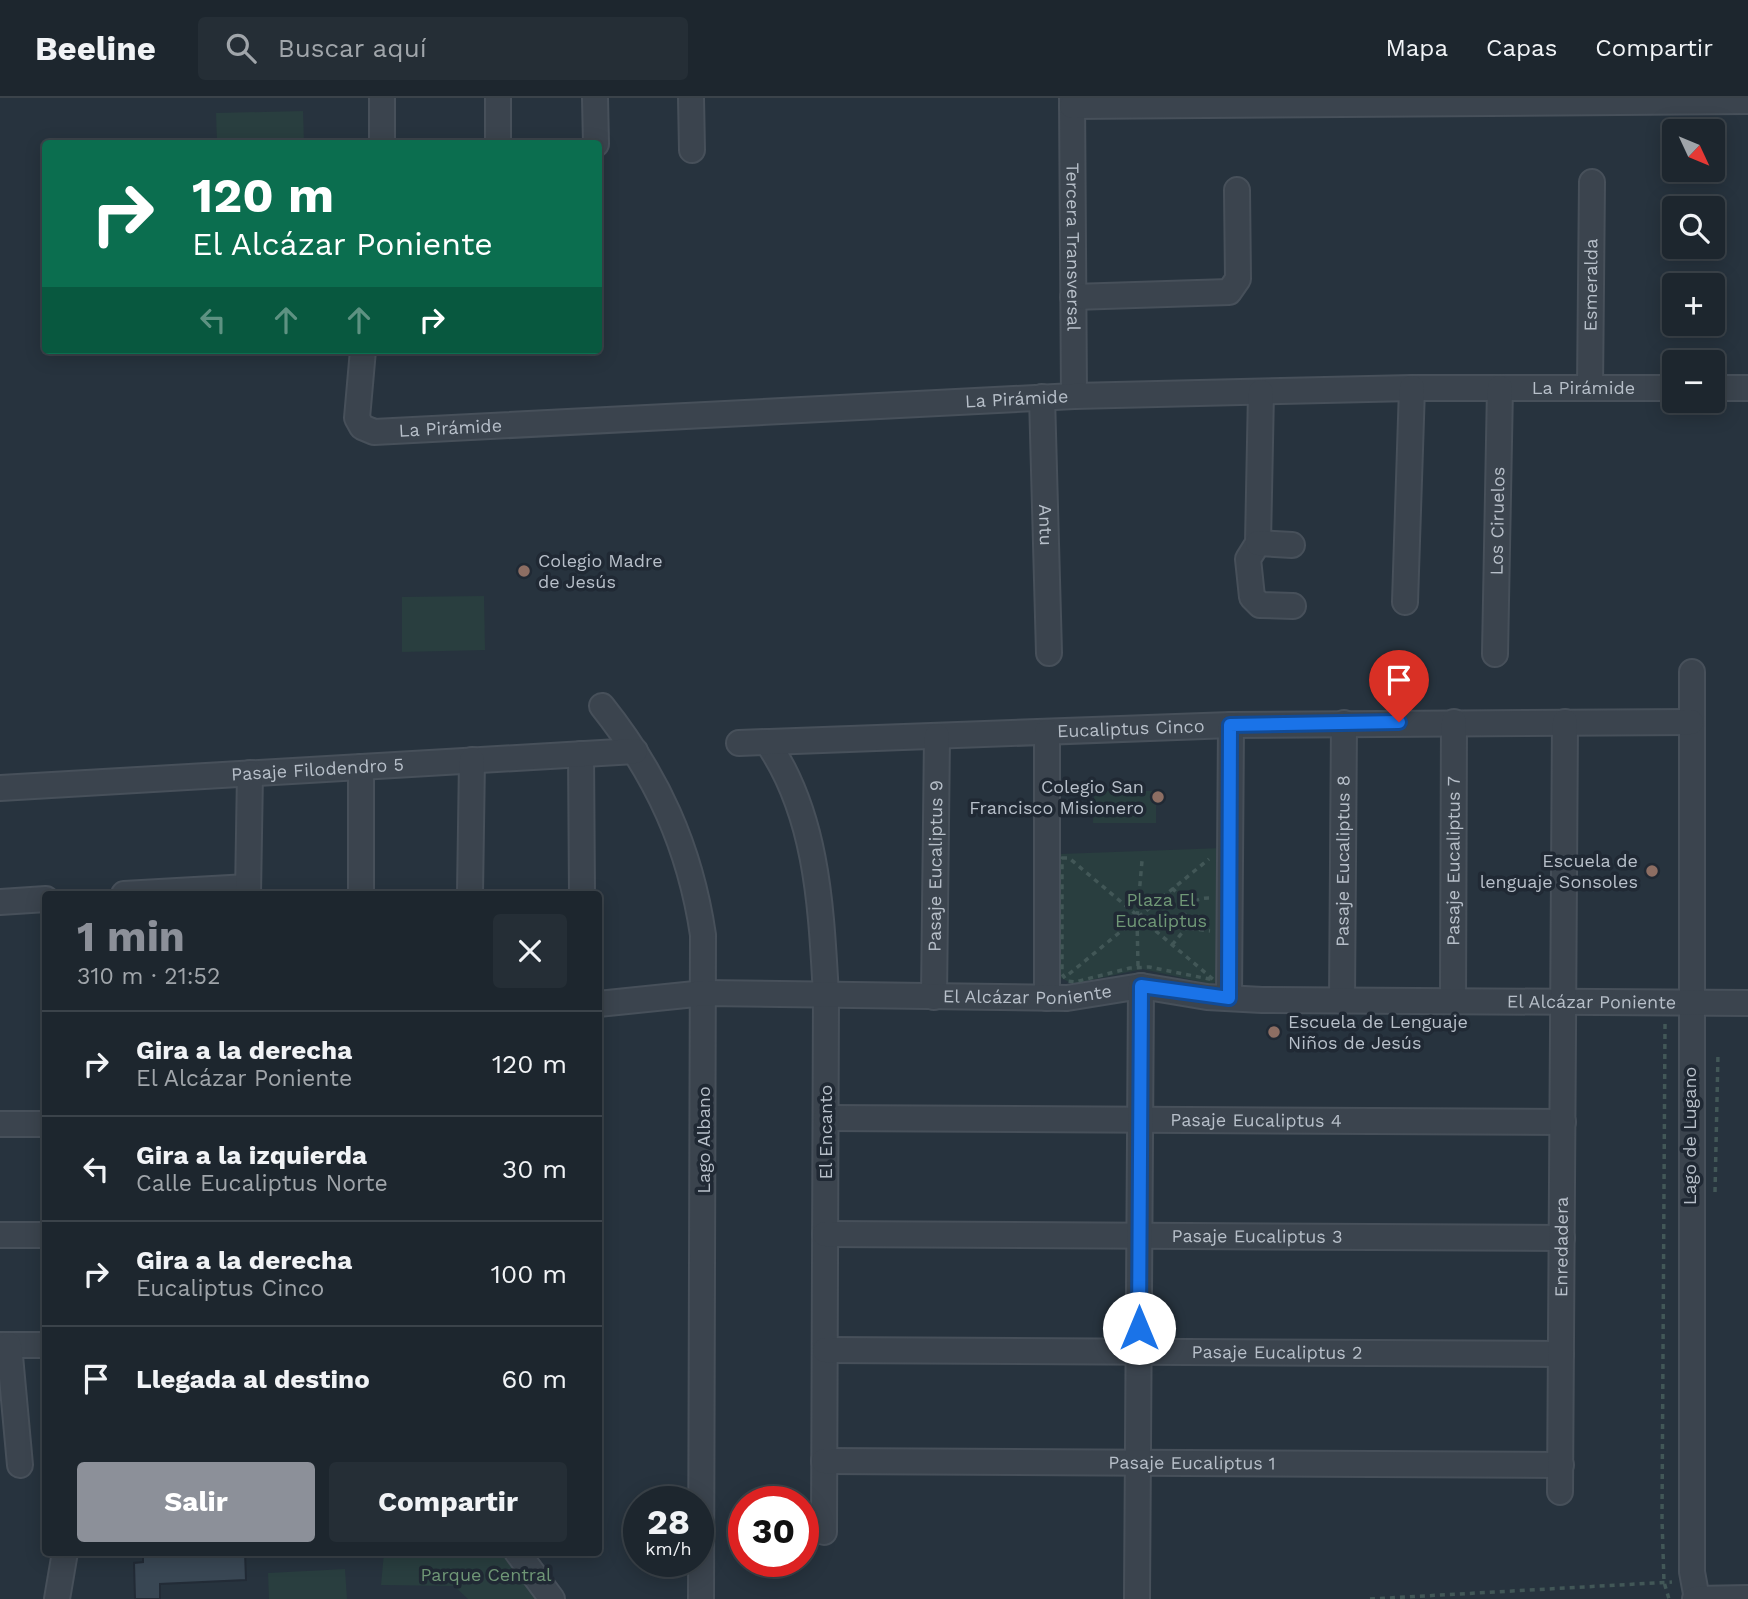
<!DOCTYPE html>
<html lang="es">
<meta charset="utf-8">
<style>
:root{--surface:#1d262e;--page:#252e36;--text:#f1f3f6;--muted:#a0a5aa;--line:#3b434a;--accent:#8c9099}
body{margin:0;font-family:"Work Sans",sans-serif;background:var(--page);color:var(--text);height:100vh;display:flex;flex-direction:column;font-size:26px;white-space:nowrap}
*{box-sizing:border-box;margin:0}
p{font-size:23px;color:var(--muted)}
.icon{flex:none;width:38px;height:38px;fill:none;stroke:currentColor;stroke-width:2;stroke-linecap:round;stroke-linejoin:round}
.map{position:relative;flex:1;overflow:hidden}
.drawer{position:absolute;left:42px;top:793px;width:560px;height:665px;display:flex;flex-direction:column;background:var(--surface);border-radius:7px;box-shadow:0 4px 18px #0003,0 0 0 2px var(--line)}
.drawer>*{flex:none}
.top-card{position:absolute;left:42px;top:42px;width:560px;height:214px;border-radius:7px;box-shadow:0 4px 18px #0003,0 0 0 2px var(--line);background:#0b6e4f;color:#fff;overflow:hidden}
.needle{width:46px;rotate:134deg}
.fabs{position:absolute;left:1662px;top:21px;display:grid;gap:14px}
.fabs a{display:grid;place-items:center;width:63px;height:63px;border-radius:7px;background:var(--surface);box-shadow:0 4px 18px #0003,0 0 0 2px var(--line);font-size:35px}
.speed{position:absolute;left:623px;top:1388px;display:flex;gap:14px;font-size:35px;font-weight:700;text-align:center}
.speed>*{display:grid;place-content:center;width:91px;height:91px;border-radius:50%;background:var(--surface);box-shadow:0 4px 18px #0003,0 0 0 2px var(--line);line-height:1}
.speed small{font-size:18px;font-weight:400}
.speed .limit{border:10px solid #d22;background:#fff;color:#111}
.pin{position:absolute;display:grid;place-items:center;width:60px;height:60px;color:#fff;margin:-72px -30px;border-radius:50% 50% 50% 0;rotate:-45deg;box-shadow:0 0 7px #0007}
.pin .icon{rotate:45deg}
.me{position:absolute;width:77px;margin:-38px;rotate:0deg;stroke-linejoin:round;filter:drop-shadow(0 0 5px #0008)}
.turn{display:flex;align-items:center;gap:24px;height:147px;padding:0 35px;font-size:32px}
.turn .icon{width:91px;height:91px;stroke-width:2.5}
.turn b{display:block;font-size:49px;line-height:60px}
.lanes{display:flex;align-items:center;height:66px;padding:0 35px;background:#0003;justify-content:center;gap:35px;direction:ltr}
.lanes .off{opacity:.35}
.round{display:grid;place-items:center;flex:none;width:74px;height:74px;border-radius:7px;background:var(--page)}
.head{display:flex;align-items:center;justify-content:space-between;height:119px;padding:0 35px}
h1{font-size:42px;font-weight:700;line-height:52px;color:var(--accent)}
.action{display:flex;gap:14px;margin-top:auto;padding:14px 35px}
.action a{flex:1;height:80px;border-radius:7px;background:var(--accent);color:#fff;font-size:28px;font-weight:700;line-height:80px;text-align:center}
.action a+a{background:var(--page);color:var(--text)}
ul{padding:0;list-style:none}
li{display:flex;align-items:center;gap:21px;height:105px;padding:0 35px;border-top:2px solid var(--line)}
li div{flex:1}
li b{display:block;font-size:26px}
li em{font-style:normal}
header{display:flex;align-items:center;gap:42px;box-sizing:border-box;height:98px;padding:0 35px;background:var(--surface);border-bottom:2px solid var(--line)}
header strong{font-size:33px}
nav{display:flex;gap:38px;margin-inline-start:auto;font-size:24px}
.search{width:490px;height:63px;background:var(--page);display:flex;align-items:center;gap:18px;box-sizing:border-box;padding:0 24px;border-radius:7px;color:var(--muted);font-size:26px}
.map>svg:first-child{display:block}
.green{fill:#293e3f}
.building{fill:#394754;stroke:#222b36;stroke-width:2}
.lines{fill:none;stroke-linecap:round;stroke-linejoin:round}
.minor-casing{stroke:#47505a;stroke-width:28}
.path{stroke:#425757;stroke-width:3.5;stroke-dasharray:5 5;stroke-linecap:butt}
.minor{stroke:#3b444e;stroke-width:24}
.route-casing{stroke:#114b97;stroke-width:18}
.route{stroke:#1a73e8;stroke-width:12}
.education-dot{fill:#8d6e63;stroke:#202934;stroke-width:2.5}
.labels{text-anchor:middle;stroke-width:7;stroke-linejoin:round;paint-order:stroke}
.street-label{font-size:18px;fill:#b7bfc9;stroke:#202934}
.poi-label{font-size:18px;fill:#b7bfc9;stroke:#202934;text-anchor:start}
.park-label{font-size:18px;fill:#709877;stroke:#202934}
</style>
<header>
<strong>Beeline</strong>
<div class="search"><svg class="icon" aria-label="search" viewBox="0 0 24 24"><circle cx="10" cy="10" r="6"/><path d="M15 15l6 6"/></svg>Buscar aquí</div>
<nav><a>Mapa</a><a>Capas</a><a>Compartir</a></nav>
</header>
<div class="map">
<svg width="1748" height="1501" viewBox="0 0 1748 1501">
<rect width="100%" height="100%" fill="#27333e"/>
<g class="green">
<polygon points="303,13 304,45 217,45 216,15"/>
<polygon points="484,498 485,552 402,554 402,499"/>
<polygon points="1094,693 1156,693 1156,725 1093,725"/>
<polygon points="1223,750 1221,877 1216,884 1211,886 1142,871 1073,886 1061,880 1060,756"/>
<polygon points="384,1454 503,1454 542,1501 468,1501 454,1488 381,1487"/>
<polygon points="345,1471 347,1501 269,1501 268,1475"/>
</g>
<polygon class="building" points="158,1454 245,1454 246,1482 160,1486 160,1501 135,1501 134,1465 143,1464 143,1457"/>
<g class="lines">
<defs>
<g id="minor">
<polyline points="382,0 382,46"/>
<polyline points="498,0 498,46"/>
<polyline points="595,0 596,46"/>
<polyline points="691,0 692,52"/>
<path id="s1" d="M1072,0L1074,298"/>
<polyline points="1072,8 1748,3"/>
<polyline points="1073,199 1229,194 1238,181 1237,92"/>
<path id="s2" d="M363,252L357,320L362,329L374,334L1074,298L1412,290H1675"/>
<path id="s3" d="M1590,290L1592,84"/>
<polyline points="1713,290 1748,290"/>
<polyline points="1261,294 1258,445 1248,461 1252,499 1260,507 1293,508"/>
<path id="s4" d="M1042,299L1049,555"/>
<polyline points="1258,445 1292,447"/>
<polyline points="1405,504 1412,290"/>
<path id="s5" d="M1495,556L1500,290"/>
<polyline points="1692,574 1692,1474 1697,1501"/>
<path d="M602,608C657,677 690,749 703,837L701,1501"/>
<path d="M767,644C818,718 821,811 826,897L824,1434"/>
<path id="s6" d="M739,645L1231,627L1691,624"/>
<polyline points="581,656 582,796"/>
<path id="s7" d="M0,690L635,653"/>
<polyline points="124,796 248,789"/>
<polyline points="248,796 250,675"/>
<polyline points="361,796 361,669"/>
<polyline points="470,796 472,662"/>
<polyline points="0,804 46,801"/>
<path id="s8" d="M934,899L937,638"/>
<polyline points="1047,900 1047,634"/>
<polyline points="1229,900 1231,627"/>
<path id="s9" d="M1342,903L1344,625"/>
<path id="s10" d="M1453,903L1454,624"/>
<path id="s11" d="M598,906L705,895L1067,900L1141,888L1207,899L1262,902L1748,905"/>
<path id="s12" d="M826,1020L1563,1024"/>
<polyline points="0,1026 46,1026"/>
<path id="s13" d="M825,1136L1562,1140"/>
<polyline points="0,1137 46,1137"/>
<polyline points="0,1247 46,1247"/>
<polyline points="9,1247 20,1367"/>
<path id="s14" d="M825,1252L1561,1256"/>
<path id="s15" d="M824,1363L1561,1367"/>
<path id="s16" d="M1560,1394L1565,624"/>
<polyline points="517,1454 552,1501"/>
<polyline points="57,1501 65,1454"/>
<polyline points="1137,1501 1141,888"/>
<polyline points="1695,1501 1748,1500"/>
</g>
</defs>
<use href="#minor" class="minor-casing"/>
<g class="path">
<polygon points="1062,760 1069,760 1214,882 1149,869 1130,870 1075,884 1067,883 1062,876"/>
<polyline points="1172,790 1189,807"/>
<path d="M1209,800C1193,800 1186,808 1182,823L1186,830L1210,833"/>
<polyline points="1172,847 1186,830"/>
<polyline points="1138,868 1137,820 1142,763"/>
<polyline points="1069,876 1209,761"/>
<polyline points="1665,926 1662,1421 1664,1484 1669,1501"/>
<polyline points="1715,1094 1718,956"/>
<polyline points="1370,1501 1672,1484"/>
</g>
<use href="#minor" class="minor"/>
</g>
<g class="lines">
<defs>
<polyline id="route" points="1139,1230 1141,888 1229,900 1230,627 1399,624"/>
</defs>
<use href="#route" class="route-casing"/>
<use href="#route" class="route"/>
</g>
<g class="education-dot">
<circle cx="524" cy="473" r="7"/>
<circle cx="1158" cy="699" r="7"/>
<circle cx="1652" cy="773" r="7"/>
<circle cx="1274" cy="934" r="7"/>
</g>
<g class="labels">
<g class="street-label">
<text dy="6" stroke="none"><textPath href="#s1" startOffset="149">Tercera Transversal</textPath></text>
<text dy="6" stroke="none"><textPath href="#s3" startOffset="103">Esmeralda</textPath></text>
<text dy="6" stroke="none"><textPath href="#s2" startOffset="1302">La Pirámide</textPath></text>
<text dy="6" stroke="none"><textPath href="#s2" startOffset="735">La Pirámide</textPath></text>
<text dy="6" stroke="none"><textPath href="#s2" startOffset="168">La Pirámide</textPath></text>
<text dy="6" stroke="none"><textPath href="#s5" startOffset="133">Los Ciruelos</textPath></text>
<text dy="6" stroke="none"><textPath href="#s4" startOffset="128">Antu</textPath></text>
<text dy="6" stroke="none"><textPath href="#s6" startOffset="392">Eucaliptus Cinco</textPath></text>
<text dy="6" stroke="none"><textPath href="#s7" startOffset="318">Pasaje Filodendro 5</textPath></text>
<text dy="6" stroke="none"><textPath href="#s9" startOffset="140">Pasaje Eucaliptus 8</textPath></text>
<text dy="6" stroke="none"><textPath href="#s10" startOffset="140">Pasaje Eucaliptus 7</textPath></text>
<text dy="6" stroke="none"><textPath href="#s8" startOffset="131">Pasaje Eucaliptus 9</textPath></text>
<text dy="6" stroke="none"><textPath href="#s11" startOffset="430">El Alcázar Poniente</textPath></text>
<text dy="6" stroke="none"><textPath href="#s11" startOffset="996">El Alcázar Poniente</textPath></text>
<text dy="6" stroke="none"><textPath href="#s12" startOffset="430">Pasaje Eucaliptus 4</textPath></text>
<text transform="translate(826 1034) rotate(-90)" y="6">El Encanto</text>
<text transform="translate(1690 1038) rotate(-90)" y="6">Lago de Lugano</text>
<text transform="translate(704 1042) rotate(-90)" y="6">Lago Albano</text>
<text dy="6" stroke="none"><textPath href="#s13" startOffset="432">Pasaje Eucaliptus 3</textPath></text>
<text dy="6" stroke="none"><textPath href="#s16" startOffset="245">Enredadera</textPath></text>
<text dy="6" stroke="none"><textPath href="#s14" startOffset="452">Pasaje Eucaliptus 2</textPath></text>
<text dy="6" stroke="none"><textPath href="#s15" startOffset="368">Pasaje Eucaliptus 1</textPath></text>
</g>
<g class="poi-label">
<text x="538" y="469">Colegio Madre<tspan x="538" dy="21">de Jesús</tspan></text>
<text x="1144" y="695" text-anchor="end">Colegio San<tspan x="1144" dy="21">Francisco Misionero</tspan></text>
<text x="1638" y="769" text-anchor="end">Escuela de<tspan x="1638" dy="21">lenguaje Sonsoles</tspan></text>
<text x="1288" y="930">Escuela de Lenguaje<tspan x="1288" dy="21">Niños de Jesús</tspan></text>
</g>
<g class="park-label">
<text x="1161" y="808">Plaza El<tspan x="1161" dy="21">Eucaliptus</tspan></text>
<text x="486" y="1483">Parque Central</text>
</g>
</g>
</svg>
<div class="fabs">
<a><svg class="needle" viewBox="-14 -14 28 28"><path d="M0-13l5 13h-10z" fill="#e53935"/><path d="M0 13l5-13h-10z" fill="#a0a5aa"/></svg></a>
<a><svg class="icon" aria-label="search" viewBox="0 0 24 24"><circle cx="10" cy="10" r="6"/><path d="M15 15l6 6"/></svg></a>
<a>+</a>
<a>−</a>
</div>
<div class="speed"><div>28<small>km/h</small></div><div class="limit">30</div></div>
<div class="pin" style="left:1399px;top:624px;background:#d93025"><svg class="icon" aria-label="arrive" viewBox="0 0 24 24"><path d="M6 21V4h12l-3 4 3 4H6"/></svg></div>
<svg class="me" style="left:1139px;top:1230px" viewBox="-20 -20 40 40"><circle r="19" fill="#fff"/><path d="M0-13L10 11 0 6-10 11z" fill="#1a73e8"/></svg>
<div class="top-card">
<div class="turn"><svg class="icon" aria-label="right" viewBox="0 0 24 24"><path d="M7 20v-9h11M14 6l5 5-5 5"/></svg><div><b>120 m</b>El Alcázar Poniente</div></div>
<div class="lanes"><svg class="icon off" aria-label="left" viewBox="0 0 24 24"><path d="M17 20v-9H6M10 6l-5 5 5 5"/></svg><svg class="icon off" aria-label="ahead" viewBox="0 0 24 24"><path d="M12 20V5M6 11l6-6 6 6"/></svg><svg class="icon off" aria-label="ahead" viewBox="0 0 24 24"><path d="M12 20V5M6 11l6-6 6 6"/></svg><svg class="icon" aria-label="right" viewBox="0 0 24 24"><path d="M7 20v-9h11M14 6l5 5-5 5"/></svg></div>
</div>
<section class="drawer">
<div class="head"><div><h1>1 min</h1><p>310 m · 21:52</p></div><a class="round"><svg class="icon" aria-label="close" viewBox="0 0 24 24"><path d="M6 6l12 12M18 6L6 18"/></svg></a></div>
<ul>
<li><svg class="icon" aria-label="right" viewBox="0 0 24 24"><path d="M7 20v-9h11M14 6l5 5-5 5"/></svg><div><b>Gira a la derecha</b><p>El Alcázar Poniente</p></div><em>120 m</em></li>
<li><svg class="icon" aria-label="left" viewBox="0 0 24 24"><path d="M17 20v-9H6M10 6l-5 5 5 5"/></svg><div><b>Gira a la izquierda</b><p>Calle Eucaliptus Norte</p></div><em>30 m</em></li>
<li><svg class="icon" aria-label="right" viewBox="0 0 24 24"><path d="M7 20v-9h11M14 6l5 5-5 5"/></svg><div><b>Gira a la derecha</b><p>Eucaliptus Cinco</p></div><em>100 m</em></li>
<li><svg class="icon" aria-label="arrive" viewBox="0 0 24 24"><path d="M6 21V4h12l-3 4 3 4H6"/></svg><div><b>Llegada al destino</b></div><em>60 m</em></li>
</ul>
<div class="action"><a>Salir</a><a>Compartir</a></div>
</section>
</div>
